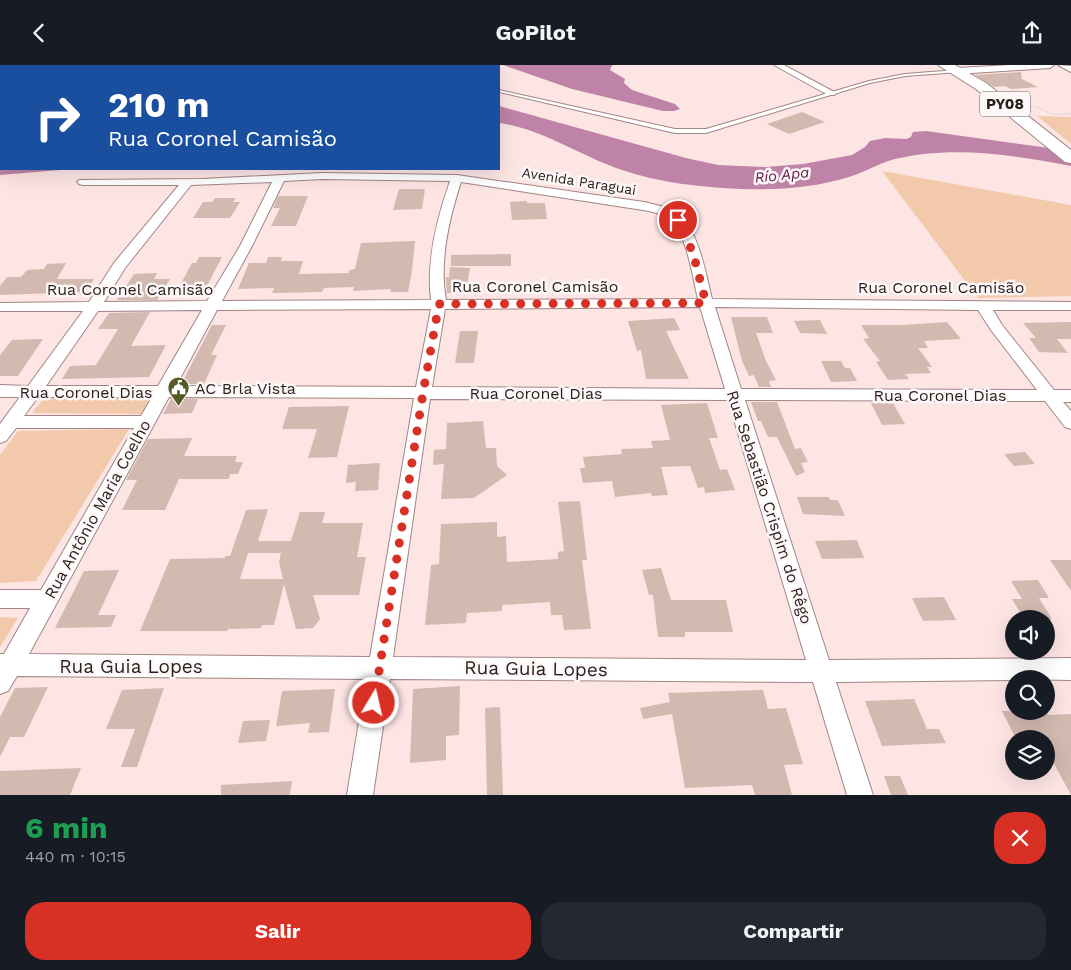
<!DOCTYPE html>
<html lang="es">
<meta charset="utf-8">
<style>
:root{--surface:#171b24;--page:#242831;--text:#f1f3f6;--muted:#9ea1a6;--accent:#d93025}
body{margin:0;font-family:"Work Sans",sans-serif;background:var(--page);color:var(--text);height:100vh;display:flex;flex-direction:column;font-size:19px;white-space:nowrap}
*{box-sizing:border-box;margin:0}
p{font-size:16px;color:var(--muted)}
.icon{flex:none;width:28px;height:28px;fill:none;stroke:currentColor;stroke-width:2;stroke-linecap:round;stroke-linejoin:round}
.map{position:relative;height:730px;overflow:hidden}
.side{display:flex;flex-direction:column;background:var(--surface);flex:1}
.side>*{flex:none}
.guide{position:absolute;left:0px;top:0px;width:500px;height:105px;box-shadow:0 5px 20px #0002;background:#1a4fa0;color:#fff;overflow:hidden}
.controls{position:absolute;left:1005px;top:545px;display:grid;gap:10px}
.controls a{display:grid;place-items:center;width:50px;height:50px;border-radius:50%;background:var(--surface);box-shadow:0 5px 20px #0002;font-size:25px}
.pin{position:absolute;display:grid;place-items:center;width:42px;height:42px;color:#fff;margin:-21px;border:2px solid #fff;border-radius:50%;box-shadow:0 1px 5px #0007}
.me{position:absolute;width:55px;margin:-28px;rotate:9deg;stroke-linejoin:round;filter:drop-shadow(0 0 4px #0008)}
.turn{display:flex;align-items:center;gap:18px;height:105px;padding:0 25px;font-size:22px}
.turn .icon{width:65px;height:65px;stroke-width:2.5}
.turn b{display:block;font-size:35px;line-height:42px}
.round{display:grid;place-items:center;flex:none;width:52px;height:52px;border-radius:20px;background:var(--page)}
.summary{display:flex;align-items:center;justify-content:space-between;height:85px;padding:0 25px}
h1{font-size:30px;font-weight:700;line-height:38px;color:#1e9e55}
.action{display:flex;gap:10px;margin-top:auto;padding:10px 25px}
.action a{flex:1;height:58px;border-radius:20px;background:var(--accent);color:#fff;font-size:20px;font-weight:700;line-height:58px;text-align:center}
.action a+a{background:var(--page);color:var(--text)}
header{display:flex;justify-content:space-between;align-items:center;height:65px;padding:0 25px;background:var(--surface);font-size:22px;font-weight:700}
.map>svg:first-child{display:block}
.green{fill:#f3c9ac}
.water{fill:#bf83a7}
.building{fill:#d3b9b0;fill-rule:evenodd}
.lines{fill:none;stroke-linecap:round;stroke-linejoin:round}
.service-casing{stroke:#a08584;stroke-width:2}
.minor-casing{stroke:#a08584;stroke-width:2}
.trunk-casing{stroke:#a08584;stroke-width:2}
.path{stroke:#948382;stroke-width:1;stroke-dasharray:0.5 2;stroke-linecap:butt}
.service{fill:#fff;fill-rule:evenodd}
.minor{fill:#fff;fill-rule:evenodd}
.trunk{fill:#fff;fill-rule:evenodd}
.route{stroke:#d93025;stroke-width:9;stroke-dasharray:0 16.2}
.labels{text-anchor:middle;stroke-width:5;stroke-linejoin:round;paint-order:stroke}
.far-street-label{font-size:14px;fill:#281e1d;stroke:#fdf7f7}
.shield{fill:#fdf7f7;stroke:#685f5e;stroke-width:1}
.shield-label{font-size:15px;font-weight:bold;fill:#281e1d}
.far-water-label{font-size:15px;font-style:italic;fill:#601849;stroke:#fdf7f7}
.street-label{font-size:16px;fill:#281e1d;stroke:#fdf7f7}
.poi-label{font-size:16px;fill:#281e1d;stroke:#fdf7f7;text-anchor:start}
.near-street-label{font-size:19px;fill:#281e1d;stroke:#fdf7f7}
</style>
<header><svg class="icon" aria-label="back" viewBox="0 0 24 24"><path d="M15 5l-7 7 7 7"/></svg>GoPilot<svg class="icon" aria-label="share" viewBox="0 0 24 24"><path d="M12 15V3M7 8l5-5 5 5M5 13v7h14v-7"/></svg></header>
<div class="map">
<svg width="1071" height="730" viewBox="0 0 1071 730">
<rect width="100%" height="100%" fill="#fde5e4"/>
<g class="green">
<polygon points="1037,51 1071,52 1071,79"/>
<polygon points="882,106 1071,140 1071,231 978,233"/>
<polygon points="45,332 151,332 141,349 32,348"/>
<polygon points="129,364 36,516 0,518 0,390 18,366"/>
<polygon points="0,552 18,553 0,582"/>
</g>
<g class="water">
<polygon points="0,0 28,1 1,1 1,104 73,104 0,110"/>
<polygon points="503,0 612,0 610,5 625,14 624,18 632,25 675,39 680,44 674,46 663,46 572,24"/>
<path d="M499,41L686,93L718,100L766,102L803,99L852,90L865,82L870,76L885,73L906,74L911,72L913,67L926,66L1071,86V101C1014,90 952,80 895,94C879,98 865,107 849,112C814,123 777,125 741,124C700,122 661,118 622,105C580,91 543,64 499,58Z"/>
</g>
<g class="building">
<polygon points="1021,7 1022,13 1020,13 1038,22 1011,24 1005,21 994,22 975,10"/>
<polygon points="802,47 825,57 789,69 767,59"/>
<polygon points="399,124 425,124 422,144 393,145"/>
<polygon points="278,131 308,131 296,161 271,161 280,143 273,143"/>
<polygon points="215,133 236,133 233,137 240,137 230,153 193,153 203,137 212,137"/>
<polygon points="527,136 527,138 545,138 547,154 512,155 510,137"/>
<polygon points="415,176 412,206 408,227 390,227 391,224 353,226 354,222 324,223 322,227 272,228 274,223 238,224 249,198 266,198 268,192 282,192 281,196 303,196 299,209 349,208 349,205 355,204 361,178"/>
<polygon points="511,189 511,201 451,201 451,190"/>
<polygon points="199,192 222,192 206,223 178,224 192,198 196,198"/>
<polygon points="66,198 57,214 94,214 85,227 0,230 0,221 7,212 21,212 27,205 44,204 47,199"/>
<polygon points="450,202 470,203 466,228 447,228 446,212 449,212"/>
<polygon points="157,208 154,214 170,214 157,235 117,235 134,209"/>
<polygon points="150,247 131,281 166,280 149,312 62,314 70,301 96,300 118,264 98,264 109,248"/>
<polygon points="731,252 767,252 773,268 756,268 766,296 776,315 769,316 771,322 759,322 754,310 749,311 742,296"/>
<polygon points="674,253 680,265 666,266 689,314 646,314 641,285 637,286 628,256"/>
<polygon points="820,255 827,269 800,268 794,256"/>
<polygon points="947,257 961,274 924,276 928,283 918,283 932,302 927,302 931,308 905,309 909,314 888,315 876,297 880,296 863,274 869,273 861,260 903,260"/>
<polygon points="1071,257 1071,274 1057,274 1068,288 1039,287 1029,273 1036,273 1023,258"/>
<polygon points="212,260 226,260 211,290 217,290 204,319 181,319"/>
<polygon points="460,266 478,266 474,298 455,298"/>
<polygon points="43,274 18,311 0,311 0,290 12,275"/>
<polygon points="821,296 841,296 845,303 850,303 857,316 831,317"/>
<polygon points="171,334 198,334 192,348 163,349"/>
<polygon points="751,337 777,337 795,384 801,383 808,397 801,398 805,407 796,411 777,372 768,372 761,356 758,356"/>
<polygon points="707,338 718,373 709,373 720,405 727,404 735,425 705,428 704,422 698,423 690,401 661,402 668,430 652,431 651,428 615,432 612,416 583,418 580,403 585,403 583,392 622,389 621,384 653,383 651,376 670,375 661,340"/>
<polygon points="871,338 893,338 905,359 882,360"/>
<polygon points="349,341 337,392 308,393 317,364 282,364 289,342"/>
<polygon points="483,356 486,383 496,383 497,401 507,410 474,433 441,434 444,399 433,400 434,385 446,384 447,358"/>
<polygon points="192,373 184,391 237,391 235,397 243,397 238,409 230,409 229,414 179,414 165,445 122,445 137,415 126,415 148,374"/>
<polygon points="1025,387 1035,399 1014,401 1004,389"/>
<polygon points="380,398 378,425 355,426 356,417 346,418 348,400"/>
<polygon points="797,432 829,432 830,435 838,435 845,451 803,449"/>
<polygon points="580,436 587,495 582,495 591,564 564,565 562,550 551,550 550,537 502,540 502,546 467,548 466,558 425,560 431,500 439,499 441,459 497,457 497,472 506,471 507,497 558,494 558,487 564,486 558,437"/>
<path d="M268,444L258,476H291L300,447H325L322,458H363L357,492H366L359,530H313L320,554L313,563L296,564L284,519L274,560H262L261,563L228,564L227,566H140L170,494L225,493V491H230L246,445ZM248,488H281L279,497L283,514H240Z"/>
<polygon points="857,475 864,493 822,494 815,476"/>
<polygon points="1050,495 1071,495 1071,526"/>
<polygon points="661,503 671,535 726,535 733,567 685,567 685,572 658,572 653,530 649,530 642,505"/>
<polygon points="119,505 98,550 116,550 111,562 55,563 84,506"/>
<polygon points="1038,515 1049,533 1039,533 1052,554 1024,554 1012,534 1022,534 1011,516"/>
<polygon points="944,532 956,555 923,556 912,533"/>
<polygon points="460,621 459,670 446,671 446,695 410,698 413,624"/>
<polygon points="48,622 24,672 10,672 0,692 0,652 15,623"/>
<polygon points="164,623 137,702 121,702 135,664 106,664 122,625"/>
<polygon points="335,624 329,667 308,668 310,658 276,661 282,626"/>
<polygon points="763,625 768,644 786,643 803,699 784,700 792,730 755,730 752,720 685,723 672,649 643,654 640,643 670,637 668,628"/>
<polygon points="914,634 927,664 939,664 946,678 882,681 865,636"/>
<polygon points="500,642 503,730 487,730 485,643"/>
<polygon points="1002,646 1046,646 1048,650 1071,649 1071,730 1046,684 1046,674 1016,674"/>
<polygon points="270,655 266,676 238,678 243,656"/>
<polygon points="81,703 70,730 0,730 0,706"/>
<polygon points="884,711 900,711 908,730 891,730"/>
<polygon points="292,716 290,730 221,730 221,720"/>
</g>
<g class="lines">
<defs>
<g id="service">
<polygon points="340,0 345,0 346,1 341,1"/>
<polygon points="957,5 959,7 905,11 870,18 706,68 675,68 499,27 499,25 675,64 706,64 869,16 905,9"/>
</g>
<g id="minor">
<polygon points="774,0 784,0 836,28 834,30 828,30"/>
<polygon points="1010,0 1054,0 1050,3 957,9 953,6 957,3"/>
<polygon points="1058,0 1071,1 1071,7"/>
<path d="M322,108L457,110L644,137C656,140 671,142 680,151C699,167 706,210 712,234L1071,237V245H993L1002,260L1054,325H1071V337H1063L1071,346V364L1065,362L1045,336L745,335L829,595L1071,593V615L1014,614V615L836,617L873,730H847L813,617L390,614L373,730H347L366,614L17,611L8,626L0,629V589H4L30,543H0V525H41L134,363H16L6,376L0,378V359L20,332H0V320L28,321L83,246H0V238L89,237L114,198L179,120H83L79,119L77,117L79,115L202,114ZM322,114L450,116C437,153 426,196 431,235L222,236L252,181L284,116ZM272,117L240,181L207,236L104,237L125,203L191,120ZM461,117L643,145C653,147 665,149 672,156C687,171 693,214 698,234L446,235C439,196 449,154 461,117ZM700,242L725,324L432,322L445,244ZM715,242L978,245L991,265L1037,325L741,324ZM431,244L416,322L176,321L217,245ZM202,245L158,321H46L98,246ZM38,332H152L141,351H24ZM169,332L414,333L370,592L29,589ZM430,334L728,335L806,595L393,592Z"/>
</g>
<polygon id="trunk" points="938,0 955,0 986,18 1071,85 1071,98 1065,97 976,24"/>
</defs>
<use href="#service" class="service-casing"/>
<use href="#minor" class="minor-casing"/>
<use href="#trunk" class="trunk-casing"/>
<polyline class="path" points="1029,41 1040,43 1051,49 1071,49"/>
<use href="#service" class="service"/>
<use href="#minor" class="minor"/>
<use href="#trunk" class="trunk"/>
</g>
<g class="lines">
<polyline class="route" points="374,638 423,328 439,239 706,238 693,188 678,155"/>
</g>
<defs>
<symbol id="civic-pin" viewBox="-11 -11 22 30"><path d="M0 17L-7.5 6A9.5 9.5 0 1 1 7.5 6Z" fill="#565a28" stroke="#fdf7f7"/><path d="M-.6-6.5H3V-4.5H.6V-3L4-1V1h2V6H-6V1h2V-1L-.6-3ZM-1.2 2.5V6h2.4V2.5Z" fill="#fff"/></symbol>
</defs>
<g fill-rule="evenodd">
<use href="#civic-pin" x="166" y="310" width="25" height="34"/>
</g>
<g class="labels">
<g class="far-street-label">
<text transform="translate(579 116) rotate(9)" y="5">Avenida Paraguai</text>
</g>
<rect class="shield" x="980" y="26.5" width="50" height="25" rx="4"/>
<g class="shield-label">
<text x="1005" y="44">PY08</text>
</g>
<g class="far-water-label">
<text transform="translate(782 110) rotate(-6)" y="5">Río Apa</text>
</g>
<g class="street-label">
<text x="535" y="227">Rua Coronel Camisão</text>
<text x="941" y="228">Rua Coronel Camisão</text>
<text x="130" y="230">Rua Coronel Camisão</text>
<text x="86" y="333">Rua Coronel Dias</text>
<text x="536" y="334">Rua Coronel Dias</text>
<text x="940" y="336">Rua Coronel Dias</text>
<text transform="translate(770 442) rotate(72)" y="6">Rua Sebastião Crispim do Rêgo</text>
<text transform="translate(97 444) rotate(-61)" y="6">Rua Antônio Maria Coelho</text>
</g>
<g class="poi-label">
<text x="195" y="329">AC Brla Vista</text>
</g>
<g class="near-street-label">
<text x="131" y="608">Rua Guia Lopes</text>
<text transform="translate(536 603) rotate(1)" y="7">Rua Guia Lopes</text>
</g>
</g>
</svg>
<div class="controls">
<a><svg class="icon" aria-label="sound" viewBox="0 0 24 24"><path d="M4 9h4l5-4v14l-5-4H4zM17 9q2 3 0 6"/></svg></a>
<a><svg class="icon" aria-label="search" viewBox="0 0 24 24"><circle cx="10" cy="10" r="6"/><path d="M15 15l6 6"/></svg></a>
<a><svg class="icon" aria-label="layers" viewBox="0 0 24 24"><path d="M12 4l9 5-9 5-9-5zM3 14l9 5 9-5"/></svg></a>
</div>
<div class="pin" style="left:678px;top:155px;background:#d93025"><svg class="icon" aria-label="arrive" viewBox="0 0 24 24"><path d="M6 21V4h12l-3 4 3 4H6"/></svg></div>
<svg class="me" style="left:374px;top:638px" viewBox="-20 -20 40 40"><circle r="17" fill="#d93025" stroke="#fff" stroke-width="3"/><path d="M0-11L8 9 0 5-8 9z" fill="#fff"/></svg>
<div class="guide">
<div class="turn"><svg class="icon" aria-label="right" viewBox="0 0 24 24"><path d="M7 20v-9h11M14 6l5 5-5 5"/></svg><div><b>210 m</b>Rua Coronel Camisão</div></div>
</div>
</div>
<section class="side">
<div class="summary"><div><h1>6 min</h1><p>440 m · 10:15</p></div><a class="round" style="background:#d93025;color:#fff"><svg class="icon" aria-label="close" viewBox="0 0 24 24"><path d="M6 6l12 12M18 6L6 18"/></svg></a></div>
<div class="action"><a>Salir</a><a>Compartir</a></div>
</section>
